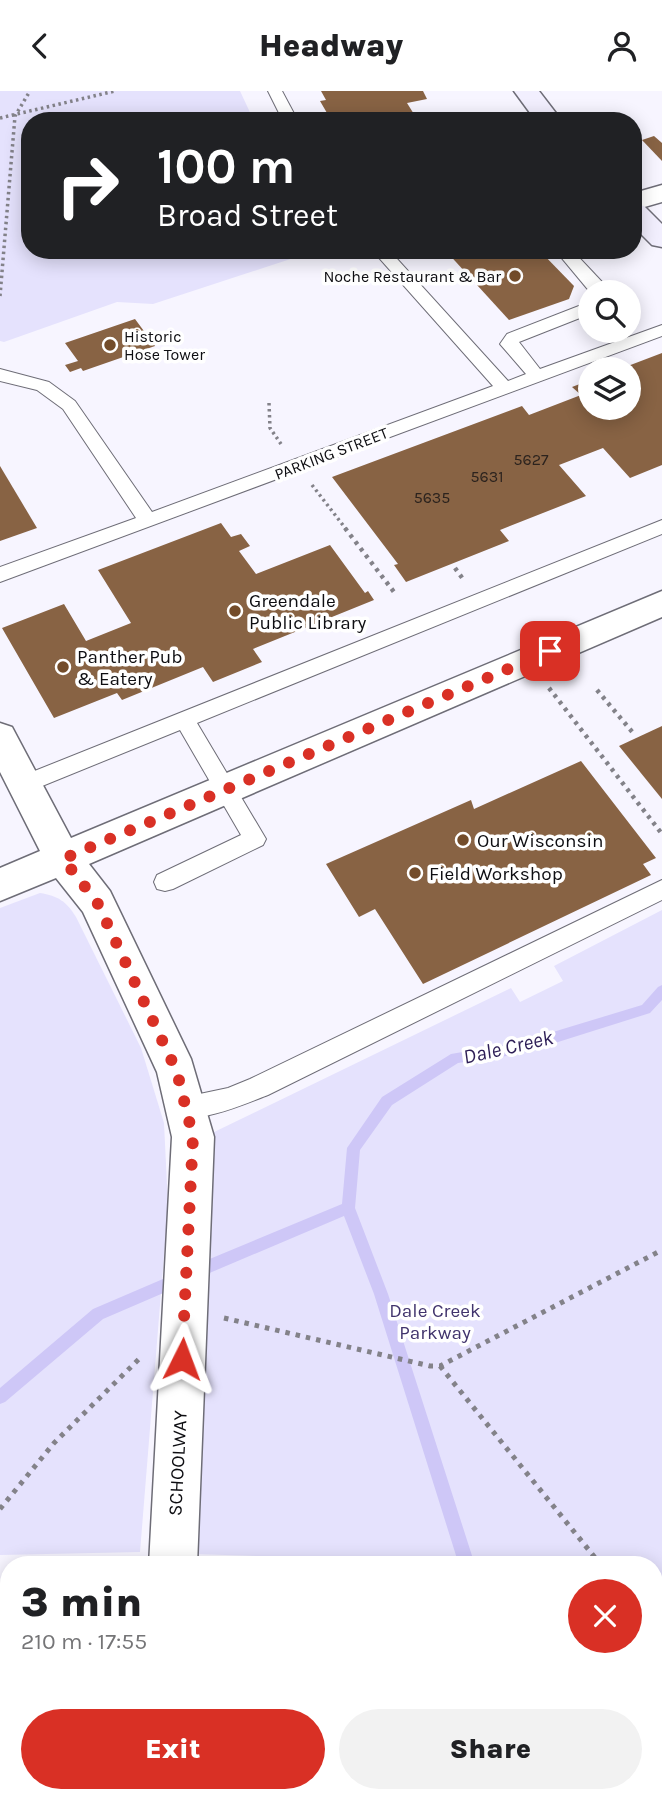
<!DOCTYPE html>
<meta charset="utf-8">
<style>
:root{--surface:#fff;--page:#f2f2f2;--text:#202124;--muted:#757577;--accent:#d93025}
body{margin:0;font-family:Karla,sans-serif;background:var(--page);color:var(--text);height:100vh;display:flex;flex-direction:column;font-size:26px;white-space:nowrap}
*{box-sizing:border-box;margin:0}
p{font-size:23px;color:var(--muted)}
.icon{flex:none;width:38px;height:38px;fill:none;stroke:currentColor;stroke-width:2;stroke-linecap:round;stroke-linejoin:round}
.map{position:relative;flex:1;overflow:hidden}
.panel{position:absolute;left:0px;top:1465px;width:663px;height:247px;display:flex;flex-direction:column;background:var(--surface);border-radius:28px 28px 0 0;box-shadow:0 4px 18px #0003}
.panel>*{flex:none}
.banner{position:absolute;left:21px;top:21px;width:621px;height:147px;border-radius:28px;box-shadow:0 4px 18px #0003;background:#202124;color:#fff;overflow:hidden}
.tools{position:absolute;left:578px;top:189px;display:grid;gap:14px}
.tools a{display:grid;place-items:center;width:63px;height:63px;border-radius:50%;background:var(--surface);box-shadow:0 4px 18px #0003;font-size:35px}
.pin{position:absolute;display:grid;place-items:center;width:60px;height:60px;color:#fff;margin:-30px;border-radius:14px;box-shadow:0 4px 10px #0006}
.me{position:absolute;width:77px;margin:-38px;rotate:3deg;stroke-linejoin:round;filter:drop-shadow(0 0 5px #0008)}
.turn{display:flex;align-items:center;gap:24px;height:147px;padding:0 21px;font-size:32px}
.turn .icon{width:91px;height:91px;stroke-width:2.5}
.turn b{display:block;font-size:49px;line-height:60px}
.round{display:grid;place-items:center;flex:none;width:74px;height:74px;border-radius:37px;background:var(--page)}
.headline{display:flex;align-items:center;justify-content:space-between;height:119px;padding:0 21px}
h1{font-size:42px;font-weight:800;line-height:52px}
.action{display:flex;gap:14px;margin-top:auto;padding:14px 21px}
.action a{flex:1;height:80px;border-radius:42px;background:var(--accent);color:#fff;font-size:28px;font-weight:800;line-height:80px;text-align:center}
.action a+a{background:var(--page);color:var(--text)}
header{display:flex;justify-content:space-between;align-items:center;height:91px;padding:0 21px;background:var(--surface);font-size:32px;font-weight:800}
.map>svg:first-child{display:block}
.green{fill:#e5e2fd}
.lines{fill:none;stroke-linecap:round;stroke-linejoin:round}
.stream{fill:#cec7f7;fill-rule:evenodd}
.building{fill:#886344}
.lane-casing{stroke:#6e6d77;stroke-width:2}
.street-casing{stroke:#6e6d77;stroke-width:3}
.secondary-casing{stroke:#6e6d77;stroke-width:3}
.path-far2{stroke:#838289;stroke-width:3.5;stroke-dasharray:2.5 3.5;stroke-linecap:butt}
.path-far1{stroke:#838289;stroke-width:4.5;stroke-dasharray:3.5 5;stroke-linecap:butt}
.path{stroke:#838289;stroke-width:5;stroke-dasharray:4.5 6;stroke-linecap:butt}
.lane{fill:#fff;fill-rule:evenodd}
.street{fill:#fff;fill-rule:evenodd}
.secondary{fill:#f2effe;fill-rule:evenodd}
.route{stroke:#d93025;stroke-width:12;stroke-dasharray:0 21.6}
.poi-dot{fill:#734c2a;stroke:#fff;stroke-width:2.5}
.labels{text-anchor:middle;stroke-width:7;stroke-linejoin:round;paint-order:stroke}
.far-poi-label{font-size:16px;fill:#0e0e12;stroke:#fff;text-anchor:end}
.far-street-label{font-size:16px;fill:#0e0e12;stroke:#fff}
.number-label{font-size:16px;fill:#2c231e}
.poi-label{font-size:19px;fill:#0e0e12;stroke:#fff;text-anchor:start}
.park-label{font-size:19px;fill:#41346d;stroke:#fff}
.street-label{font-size:19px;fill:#0e0e12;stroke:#fff}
.water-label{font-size:21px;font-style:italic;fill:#2d1e56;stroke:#fff}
</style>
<header><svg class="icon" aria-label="back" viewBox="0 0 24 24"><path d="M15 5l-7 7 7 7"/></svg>Headway<svg class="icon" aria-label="person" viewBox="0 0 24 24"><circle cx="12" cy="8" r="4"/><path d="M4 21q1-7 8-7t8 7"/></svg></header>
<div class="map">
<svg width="662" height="1710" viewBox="0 0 662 1710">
<rect width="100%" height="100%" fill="#f7f5ff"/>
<g class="green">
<polygon points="0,0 240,0 254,30 30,30 30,159 318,159 153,213 117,211 4,251 0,250"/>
<path d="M40,802C58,805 66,810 76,826L141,957L164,1032L168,1115L140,1461L0,1464V817Z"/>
<polygon points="662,819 662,1710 504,1710 501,1703 654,1703 654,1474 381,1474 378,1469 194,1463 213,1097 210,1043 511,897 520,911 563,890 554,875"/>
</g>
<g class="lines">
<g class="stream">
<polygon points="662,894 662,909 650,922 520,963 458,972 392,1014 360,1059 355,1117 388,1203 475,1474 459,1474 374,1203 344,1125 193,1189 188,1187 186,1182 188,1177 342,1113 347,1057 382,1006 451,963 520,951 642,914 658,896"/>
<polygon points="177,1182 182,1184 184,1189 182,1194 103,1228 5,1311 0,1313 0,1297 93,1218"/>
<polygon points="598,1703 616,1703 619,1710 601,1710"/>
</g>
</g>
<g class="building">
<polygon points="321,0 423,0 427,8 407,12 417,28 415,30 382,30 379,25 351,30 326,30 323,23 327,22 320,10 326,9"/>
<polygon points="654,45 662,52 662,70 642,49"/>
<polygon points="445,159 539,159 574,195 569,208 509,229"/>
<polygon points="135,228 155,255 83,280 81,277 70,281 65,274 78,270 65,252"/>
<polygon points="662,262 662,374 630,387 603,357 559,374 586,405 500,439 509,450 406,491 394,474 398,473 332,386 522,315 529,324 581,304 572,296 590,289 590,317 628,317 628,278 620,278"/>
<polygon points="0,375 37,437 0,450"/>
<polygon points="221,432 231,446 241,443 250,455 239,460 256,483 330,454 365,502 368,500 374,509 253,558 262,571 213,591 203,576 122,609 117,602 54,627 2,537 64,513 86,550 131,532 98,479"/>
<polygon points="662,635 662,708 619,655"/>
<polygon points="581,670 656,767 643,773 651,784 423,893 375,818 359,826 326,773 471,709 474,718"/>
<polygon points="9,1662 9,1703 88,1703 88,1710 1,1710 0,1664"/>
<polygon points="278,1703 345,1703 346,1710 279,1710"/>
</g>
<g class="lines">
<defs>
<g id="lane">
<polygon points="268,0 282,0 298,30 283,30"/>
<polygon points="372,159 389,159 508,290 526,283 500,253 507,243 584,213 590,212 590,223 519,251 540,278 662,234 662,245 0,491 0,476 136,427 63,318 37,299 0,290 0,278 49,291 75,310 152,421 493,295"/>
<polygon points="555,159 572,159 604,193 606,201 590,201"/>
<polygon points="662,429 662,443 197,632 266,748 263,754 173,798 165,800 157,798 154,791 157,784 241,744 180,639 25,702 17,699 14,693 17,687"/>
<path d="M662,789V809L268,1004C244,1013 200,1033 176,1024L173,1016L176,1008L228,997L250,988Z"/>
</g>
<g id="street">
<polygon points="662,94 662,111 634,119 634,102"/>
<polygon points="662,500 662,526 89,773 110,800 191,968 214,1046 197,1474 149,1474 172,1046 157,981 83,821 56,787 0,810 0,777 40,760 0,681 0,632 12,636 71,747"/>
<polygon points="162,1703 214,1703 215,1710 163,1710"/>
</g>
<g id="secondary">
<polygon points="514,0 539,0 562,30 536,30"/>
<polygon points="634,113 644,115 662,133 662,156 652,154 634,136"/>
</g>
</defs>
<use href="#lane" class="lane-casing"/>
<use href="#street" class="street-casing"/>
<use href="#secondary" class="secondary-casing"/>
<g class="path-far2">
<polyline points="0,27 115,0"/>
<polyline points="0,205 15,25 30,0"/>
<polyline points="269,312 270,337 281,353"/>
<polyline points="312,394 346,438"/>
</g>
<g class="path-far1">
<polyline points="345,437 394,501"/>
<polyline points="455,477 463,488"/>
<polyline points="549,597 662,743"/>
<polyline points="597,599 634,643"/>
</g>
<g class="path">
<polyline points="224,1227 430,1275 440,1275 662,1159"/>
<polyline points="440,1275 601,1474"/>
<polyline points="0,1418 54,1352 141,1266"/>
<polyline points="654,1540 662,1549"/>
</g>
<use href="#lane" class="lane"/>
<use href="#street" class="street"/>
<use href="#secondary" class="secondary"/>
</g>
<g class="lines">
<polyline class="route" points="182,1268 193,1046 177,981 97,811 63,768 550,560"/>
</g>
<g class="poi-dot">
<circle cx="515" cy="185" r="7"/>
<circle cx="110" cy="254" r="7"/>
<circle cx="235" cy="520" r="7"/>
<circle cx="63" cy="576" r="7"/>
<circle cx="463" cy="749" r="7"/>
<circle cx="415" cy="782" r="7"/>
</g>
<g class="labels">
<g class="far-poi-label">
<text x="501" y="191">Noche Restaurant &amp; Bar</text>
<text x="124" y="251" text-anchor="start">Historic<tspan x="124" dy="18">Hose Tower</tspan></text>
</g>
<g class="far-street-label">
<text transform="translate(331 362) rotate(-21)" y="6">PARKING STREET</text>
</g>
<g class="number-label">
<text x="531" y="374">5627</text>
<text x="487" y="391">5631</text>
<text x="432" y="412">5635</text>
</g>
<g class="poi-label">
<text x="249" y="516">Greendale<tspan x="249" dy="22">Public Library</tspan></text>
<text x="77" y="572">Panther Pub<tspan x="77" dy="22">&amp; Eatery</tspan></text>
<text x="477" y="756">Our Wisconsin</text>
<text x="429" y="789">Field Workshop</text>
</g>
<g class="park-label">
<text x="435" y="1226">Dale Creek<tspan x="435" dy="22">Parkway</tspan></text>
</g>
<g class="street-label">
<text transform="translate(177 1372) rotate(-87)" y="7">SCHOOLWAY</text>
</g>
<g class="water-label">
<text transform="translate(508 956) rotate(-13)" y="7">Dale Creek</text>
</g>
</g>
</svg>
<div class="tools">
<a><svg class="icon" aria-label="search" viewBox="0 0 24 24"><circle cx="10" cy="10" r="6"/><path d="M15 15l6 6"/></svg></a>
<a><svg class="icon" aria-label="layers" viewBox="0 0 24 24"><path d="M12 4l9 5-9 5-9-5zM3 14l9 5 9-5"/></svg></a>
</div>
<div class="pin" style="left:550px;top:560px;background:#d93025"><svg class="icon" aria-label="arrive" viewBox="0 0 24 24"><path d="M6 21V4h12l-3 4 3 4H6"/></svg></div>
<svg class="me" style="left:182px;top:1268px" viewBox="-20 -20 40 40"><path d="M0-17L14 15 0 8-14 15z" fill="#d93025" stroke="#fff" stroke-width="4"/></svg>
<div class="banner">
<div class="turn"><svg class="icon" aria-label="right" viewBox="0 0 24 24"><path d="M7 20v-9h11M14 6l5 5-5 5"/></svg><div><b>100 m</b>Broad Street</div></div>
</div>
<section class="panel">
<div class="headline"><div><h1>3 min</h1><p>210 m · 17:55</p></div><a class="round" style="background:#d93025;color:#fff"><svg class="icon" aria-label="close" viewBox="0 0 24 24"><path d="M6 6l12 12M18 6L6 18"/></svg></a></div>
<div class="action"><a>Exit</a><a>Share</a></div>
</section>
</div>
